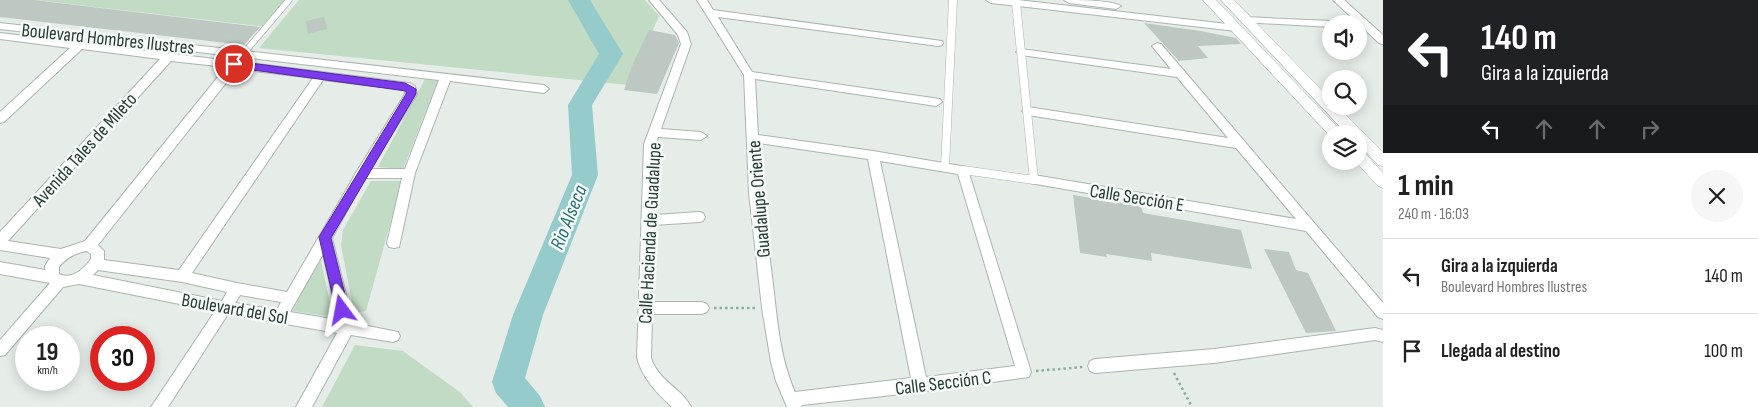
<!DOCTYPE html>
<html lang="es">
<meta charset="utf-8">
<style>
:root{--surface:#fff;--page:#f6f6f6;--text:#222;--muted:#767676;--line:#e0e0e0}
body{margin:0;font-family:"Sofia Sans Condensed",sans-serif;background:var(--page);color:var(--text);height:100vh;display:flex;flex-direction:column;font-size:19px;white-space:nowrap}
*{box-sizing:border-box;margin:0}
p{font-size:16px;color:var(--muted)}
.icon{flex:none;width:28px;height:28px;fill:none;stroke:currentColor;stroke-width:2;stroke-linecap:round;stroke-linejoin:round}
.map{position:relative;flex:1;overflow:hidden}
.drawer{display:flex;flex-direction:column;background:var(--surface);width:375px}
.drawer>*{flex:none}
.top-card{background:#202124;color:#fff;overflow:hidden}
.buttons{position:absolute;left:1322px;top:15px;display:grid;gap:10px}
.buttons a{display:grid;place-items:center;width:45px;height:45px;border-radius:50%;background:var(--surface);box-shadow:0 2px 12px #0003;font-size:25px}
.speed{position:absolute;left:15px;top:326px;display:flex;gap:10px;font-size:25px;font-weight:700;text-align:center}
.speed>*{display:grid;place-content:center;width:65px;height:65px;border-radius:50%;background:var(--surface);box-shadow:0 2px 12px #0003;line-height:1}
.speed small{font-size:12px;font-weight:400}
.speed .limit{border:8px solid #d22;background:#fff;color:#111}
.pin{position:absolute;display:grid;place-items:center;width:42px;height:42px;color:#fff;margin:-21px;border:2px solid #fff;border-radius:50%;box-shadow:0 1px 5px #0007}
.me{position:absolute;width:55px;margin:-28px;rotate:347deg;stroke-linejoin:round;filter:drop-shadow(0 0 4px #0008)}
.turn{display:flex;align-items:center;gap:18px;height:105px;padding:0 15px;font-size:22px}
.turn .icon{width:65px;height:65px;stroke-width:2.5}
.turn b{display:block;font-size:35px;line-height:42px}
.lanes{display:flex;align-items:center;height:48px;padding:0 15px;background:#0003;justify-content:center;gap:25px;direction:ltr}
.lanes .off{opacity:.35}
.round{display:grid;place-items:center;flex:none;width:52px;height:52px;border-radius:26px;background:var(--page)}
.headline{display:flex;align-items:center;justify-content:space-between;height:85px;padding:0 15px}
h1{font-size:30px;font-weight:700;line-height:38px}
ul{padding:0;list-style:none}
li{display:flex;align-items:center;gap:15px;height:75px;padding:0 15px;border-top:1px solid var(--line)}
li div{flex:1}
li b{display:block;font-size:19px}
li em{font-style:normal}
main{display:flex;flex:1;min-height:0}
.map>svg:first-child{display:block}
.green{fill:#c2dbc5}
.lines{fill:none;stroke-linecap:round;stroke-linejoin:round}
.river{fill:#95cbcb;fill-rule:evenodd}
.building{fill:#bcc8c1}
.service-casing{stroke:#a9b5af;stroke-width:7}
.pedestrian-casing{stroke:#a9b5af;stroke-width:9}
.minor-casing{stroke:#a9b5af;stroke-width:2}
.secondary-casing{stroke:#a3b5ac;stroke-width:1}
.path{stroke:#8aad9d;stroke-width:2.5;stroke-dasharray:2.5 3;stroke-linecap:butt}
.service{stroke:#fff;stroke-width:5.5}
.pedestrian{stroke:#fff;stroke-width:8}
.minor{fill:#fff;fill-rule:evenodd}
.secondary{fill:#fff;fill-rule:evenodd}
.route{fill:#7c3aed;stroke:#51269a}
.labels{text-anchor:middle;stroke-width:5;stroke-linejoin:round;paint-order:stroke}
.street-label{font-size:19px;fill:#273d34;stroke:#f6faf8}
.water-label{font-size:20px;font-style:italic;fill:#277273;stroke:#f6faf8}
</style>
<main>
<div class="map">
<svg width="1383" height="407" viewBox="0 0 1383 407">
<rect width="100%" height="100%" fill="#e6ede9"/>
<g class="green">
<polygon points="36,0 289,0 266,27"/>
<polygon points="299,0 645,0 659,16 629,85 259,48"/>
<polygon points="425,79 438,81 403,169 378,167"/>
<polygon points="371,181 402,181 366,311 354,313 341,245 343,230"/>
<polygon points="320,256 333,317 292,311"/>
<polygon points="355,345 403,351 461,393 473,407 322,407"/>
</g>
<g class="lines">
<polygon class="river" points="568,0 590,0 623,54 592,105 598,175 543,315 525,378 540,396 545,407 508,407 496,393 492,382 513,315 572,175 568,105 599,54"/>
</g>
<g class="building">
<polygon points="0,0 34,0 260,27 244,45 0,17"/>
<polygon points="324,17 327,29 308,34 306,21"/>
<polygon points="1144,23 1201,31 1236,38 1241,44 1198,46 1208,58 1179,61"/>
<polygon points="649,30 675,35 679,43 657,94 624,90 631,68"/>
<polygon points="1073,195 1141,206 1143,213 1241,230 1252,269 1151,253 1152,261 1106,254 1107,257 1080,253"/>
<polygon points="1264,249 1289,252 1296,270 1308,273 1336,331 1306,333"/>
</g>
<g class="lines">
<defs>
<polyline id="service" points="244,53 289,0"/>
<g id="pedestrian">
<polyline points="945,167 953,0"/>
<polyline points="963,170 1034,180 1016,3"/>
</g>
<g id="minor">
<path d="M649,0H659L687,32L691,44L661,129L701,132L707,136L701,140L658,137L656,144L654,215L699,212L703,213L705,217L703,221L699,222L654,225L652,302H702L707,304L709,308L707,312L702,314H652L651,358C659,382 682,388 691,407H672C656,392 643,379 637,358L644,144L681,44L678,35Z"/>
<path d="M697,0H707L713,10L942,41L943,43L942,45L938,46L718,17L752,72L940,99L942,102L936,106L755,79L758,135L873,151L967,167L1031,372L1029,377L920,392L802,405L801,407H787L776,381L771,362L762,308L749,193L744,75ZM758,143L868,159L911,378L795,392C780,359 777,319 773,284C767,237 761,190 758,143ZM880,161L958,174L1015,366L926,377Z"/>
<polygon points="986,0 1018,0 1236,25 1241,28 1236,31 991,3"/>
<path d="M1064,0C1078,0 1111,0 1121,6L1116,9L1069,3Z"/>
<polygon points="1333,0 1344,0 1383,35 1383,44 1379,43"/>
<polygon points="1246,17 1331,21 1336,24 1331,24 1331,27 1242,22 1241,20"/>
<path d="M0,23L544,85L549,89L544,93L450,81L415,173L399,247L394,248L389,247L387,243L402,178H365L332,238L353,323L398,332L400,336L398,340L393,342L351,335L312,407H296L337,333L228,314L168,407H151L215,311L79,284L63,287L5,355L0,356V340L50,283L0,274V262L45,270V266L50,258L0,250V232L160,59L82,49L4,122L0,123V112L70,48L0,39V33L231,61L238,56L242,58V62L409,83L415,86L417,94L370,169H405L439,80L0,29ZM171,61L226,67L85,241L61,249L8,241ZM237,69L313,78L179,270L104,260V251L98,245ZM323,80L403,89L405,91V94L357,171L287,292L237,283L192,273ZM87,251L91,254V259C84,269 72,280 59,274V267C66,258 75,253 87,251ZM323,254L338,320L290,312ZM98,270L182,282L227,292L222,301L93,275ZM240,295L281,302L277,310L235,303Z"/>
<polygon points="1157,43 1161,44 1383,303 1383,319 1378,317 1306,231 1030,183 1028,180 1030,177 1034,175 1296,219 1236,148 1028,115 1022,111 1028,107 1228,138 1177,77 1021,55 1016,52 1021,49 1171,69 1152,46"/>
<polygon points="1375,328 1383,330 1383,342 1375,340 1214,363 1095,373 1090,371 1088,366 1090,361 1095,359 1214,349"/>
</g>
<g id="secondary">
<polygon points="1203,0 1216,0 1344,134 1331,134 1331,137"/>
<polygon points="1221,0 1234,0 1331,100 1331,106 1337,106 1383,152 1383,166 1378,165 1359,144 1359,134 1347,134"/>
<polygon points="1359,151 1364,152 1383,173 1383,188 1378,186 1355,161 1359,161"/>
</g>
</defs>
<use href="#service" class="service-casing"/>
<use href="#pedestrian" class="pedestrian-casing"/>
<use href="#minor" class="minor-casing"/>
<use href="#secondary" class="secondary-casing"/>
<g class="path">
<polyline points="714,308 756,308"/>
<polyline points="1036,371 1083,367"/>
<polyline points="1174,373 1192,407"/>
</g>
<use href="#service" class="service"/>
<use href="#pedestrian" class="pedestrian"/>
<use href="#minor" class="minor"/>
<use href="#secondary" class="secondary"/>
</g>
<polygon class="route" points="234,61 405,83 416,89 416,94 331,238 349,310 347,314 342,316 338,314 336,310 319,237 406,94 406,91 231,67 231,62"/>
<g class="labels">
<g class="street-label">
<text transform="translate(108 38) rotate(6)" y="7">Boulevard Hombres Ilustres</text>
<text transform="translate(84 149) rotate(-48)" y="7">Avenida Tales de Mileto</text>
<text transform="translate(1137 197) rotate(9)" y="7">Calle Sección E</text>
<text transform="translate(758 199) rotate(-95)" y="7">Guadalupe Oriente</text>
<text transform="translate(649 233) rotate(-87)" y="7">Calle Hacienda de Guadalupe</text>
<text transform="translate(235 308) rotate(10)" y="7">Boulevard del Sol</text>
<text transform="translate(943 382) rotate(-7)" y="7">Calle Sección C</text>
</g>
<g class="water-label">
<text transform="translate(568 217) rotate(-68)" y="7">Rio Alseca</text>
</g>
</g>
</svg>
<div class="buttons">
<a><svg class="icon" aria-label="sound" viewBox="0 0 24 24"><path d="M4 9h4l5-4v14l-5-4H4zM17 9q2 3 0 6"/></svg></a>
<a><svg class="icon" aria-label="search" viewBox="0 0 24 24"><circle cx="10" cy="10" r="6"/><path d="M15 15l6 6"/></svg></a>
<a><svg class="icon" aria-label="layers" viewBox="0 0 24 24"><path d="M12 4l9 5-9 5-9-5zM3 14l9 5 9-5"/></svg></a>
</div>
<div class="speed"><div>19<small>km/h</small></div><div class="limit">30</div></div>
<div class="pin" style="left:234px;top:64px;background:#d93025"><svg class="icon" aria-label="arrive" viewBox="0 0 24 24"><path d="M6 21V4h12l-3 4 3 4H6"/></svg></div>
<svg class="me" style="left:342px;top:310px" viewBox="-20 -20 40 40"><path d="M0-17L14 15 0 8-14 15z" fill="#7c3aed" stroke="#fff" stroke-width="4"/></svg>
</div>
<section class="drawer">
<div class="top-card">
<div class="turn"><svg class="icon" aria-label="left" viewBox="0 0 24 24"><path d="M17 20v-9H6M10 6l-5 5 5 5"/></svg><div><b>140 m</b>Gira a la izquierda</div></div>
<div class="lanes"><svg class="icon" aria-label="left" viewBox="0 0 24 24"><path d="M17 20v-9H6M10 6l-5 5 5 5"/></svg><svg class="icon off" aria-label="ahead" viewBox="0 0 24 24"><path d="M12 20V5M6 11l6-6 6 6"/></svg><svg class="icon off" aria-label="ahead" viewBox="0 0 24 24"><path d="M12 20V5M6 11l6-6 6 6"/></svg><svg class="icon off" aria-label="right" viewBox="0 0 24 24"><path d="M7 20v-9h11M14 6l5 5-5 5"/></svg></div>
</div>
<div class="headline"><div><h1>1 min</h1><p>240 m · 16:03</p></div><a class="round"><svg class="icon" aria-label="close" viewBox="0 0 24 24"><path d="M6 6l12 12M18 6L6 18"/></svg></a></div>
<ul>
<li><svg class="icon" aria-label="left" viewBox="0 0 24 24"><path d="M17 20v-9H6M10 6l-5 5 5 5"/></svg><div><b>Gira a la izquierda</b><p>Boulevard Hombres Ilustres</p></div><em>140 m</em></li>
<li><svg class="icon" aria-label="arrive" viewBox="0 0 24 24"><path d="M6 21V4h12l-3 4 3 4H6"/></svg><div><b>Llegada al destino</b></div><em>100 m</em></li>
</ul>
</section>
</main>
